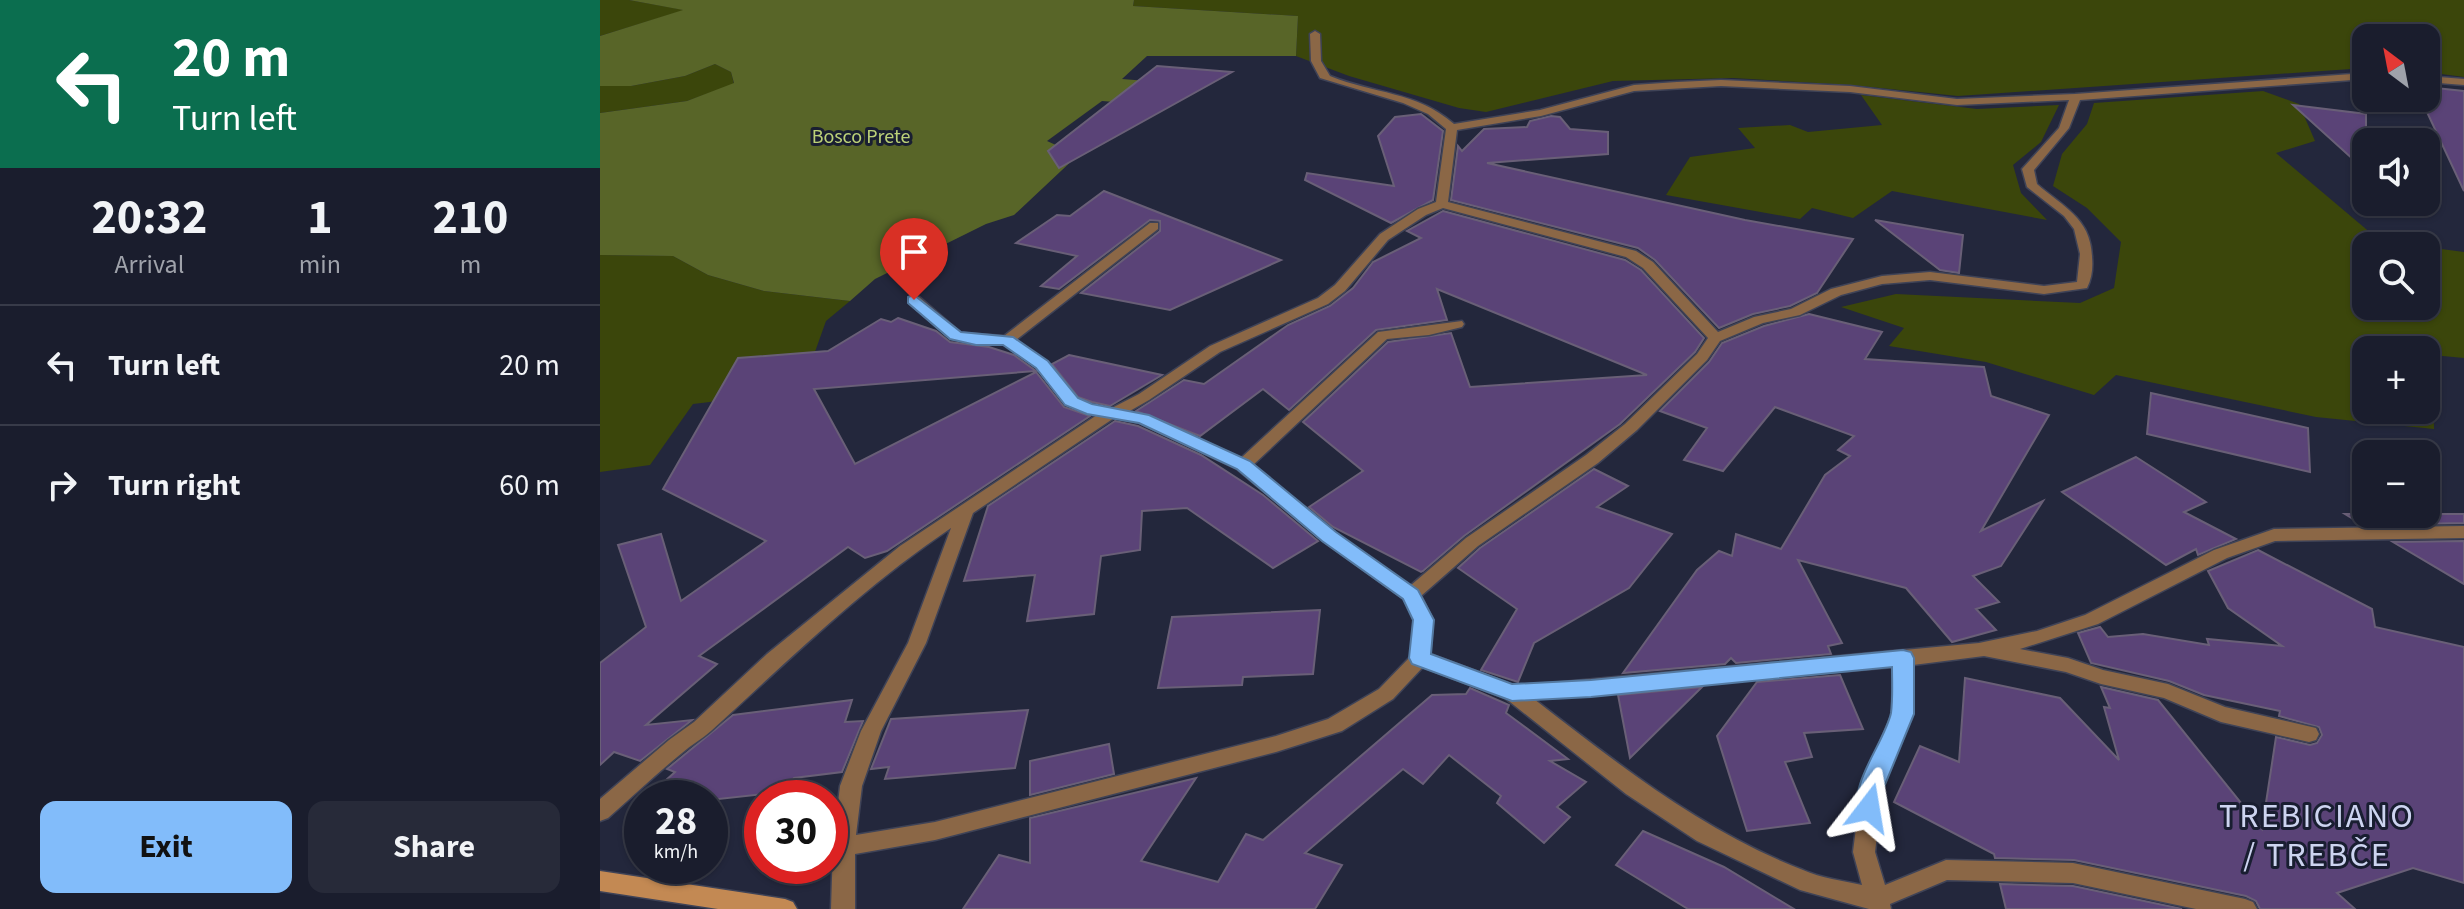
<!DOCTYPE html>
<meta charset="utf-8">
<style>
:root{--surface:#1a1d2d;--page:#272a39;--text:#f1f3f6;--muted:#9fa2aa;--line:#383b49;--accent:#82bcfa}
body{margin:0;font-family:"Source Sans 3",sans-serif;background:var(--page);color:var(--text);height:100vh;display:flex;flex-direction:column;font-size:30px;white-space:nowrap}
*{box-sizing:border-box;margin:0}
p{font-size:26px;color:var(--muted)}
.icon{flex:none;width:44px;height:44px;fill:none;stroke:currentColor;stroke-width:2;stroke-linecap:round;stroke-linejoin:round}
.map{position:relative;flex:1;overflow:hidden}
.details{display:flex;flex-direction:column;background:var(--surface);width:600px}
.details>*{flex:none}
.banner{background:#0b6e4f;color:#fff;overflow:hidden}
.needle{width:52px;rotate:328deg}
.tools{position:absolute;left:1752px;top:24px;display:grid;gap:16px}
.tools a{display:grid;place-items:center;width:88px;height:88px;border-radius:16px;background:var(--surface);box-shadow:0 2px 6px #0004,0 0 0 2px var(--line);font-size:40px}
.speed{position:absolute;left:24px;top:780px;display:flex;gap:16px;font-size:40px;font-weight:700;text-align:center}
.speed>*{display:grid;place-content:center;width:104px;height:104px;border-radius:50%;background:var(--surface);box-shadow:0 2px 6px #0004,0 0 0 2px var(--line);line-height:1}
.speed small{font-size:20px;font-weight:400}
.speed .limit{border:12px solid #d22;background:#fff;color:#111}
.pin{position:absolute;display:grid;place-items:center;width:68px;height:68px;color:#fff;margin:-82px -34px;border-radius:50% 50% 50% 0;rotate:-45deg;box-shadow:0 0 8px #0007}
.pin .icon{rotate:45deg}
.me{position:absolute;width:88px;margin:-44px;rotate:14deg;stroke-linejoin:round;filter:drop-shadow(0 0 6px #0008)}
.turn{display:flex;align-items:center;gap:28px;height:168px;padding:0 40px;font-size:36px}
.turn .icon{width:104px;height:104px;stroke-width:2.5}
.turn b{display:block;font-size:56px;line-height:68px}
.eta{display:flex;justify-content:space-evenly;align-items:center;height:136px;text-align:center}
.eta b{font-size:48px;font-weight:700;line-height:56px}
.action{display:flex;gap:16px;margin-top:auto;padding:16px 40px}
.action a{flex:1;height:92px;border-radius:16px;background:var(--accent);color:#111;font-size:32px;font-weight:700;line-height:92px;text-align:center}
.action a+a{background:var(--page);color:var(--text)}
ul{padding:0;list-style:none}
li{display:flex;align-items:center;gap:24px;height:120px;padding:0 40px;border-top:2px solid var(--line)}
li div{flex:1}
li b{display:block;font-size:30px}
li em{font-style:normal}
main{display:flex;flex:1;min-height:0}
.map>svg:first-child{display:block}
.green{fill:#3b460b;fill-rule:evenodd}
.forest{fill:#586528}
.building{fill:#5a4377;stroke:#695f77;stroke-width:2}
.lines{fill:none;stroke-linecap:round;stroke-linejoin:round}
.minor-casing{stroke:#3f4357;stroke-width:3}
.secondary-casing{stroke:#3f4357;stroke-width:3}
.minor{fill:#8b6746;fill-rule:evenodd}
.secondary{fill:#c38953;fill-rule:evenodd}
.route{fill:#82bcfa;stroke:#547aa2;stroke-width:2}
.labels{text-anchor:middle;stroke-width:6;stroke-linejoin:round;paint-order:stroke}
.far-park-label{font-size:20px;fill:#bcd178;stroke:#191e31}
.near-quarter-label{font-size:34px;letter-spacing:2px;fill:#cdd4f0;stroke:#191e31}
</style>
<main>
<section class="details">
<div class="banner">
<div class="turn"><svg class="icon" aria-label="left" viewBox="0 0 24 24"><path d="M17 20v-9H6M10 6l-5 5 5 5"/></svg><div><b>20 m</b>Turn left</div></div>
</div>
<div class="eta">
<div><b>20:32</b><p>Arrival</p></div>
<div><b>1</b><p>min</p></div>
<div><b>210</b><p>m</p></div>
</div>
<ul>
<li><svg class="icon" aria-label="left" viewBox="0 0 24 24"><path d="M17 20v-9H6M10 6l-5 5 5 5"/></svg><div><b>Turn left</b></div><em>20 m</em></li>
<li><svg class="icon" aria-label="right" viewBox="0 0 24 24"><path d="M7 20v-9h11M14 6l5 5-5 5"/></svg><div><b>Turn right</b></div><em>60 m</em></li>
</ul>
<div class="action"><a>Exit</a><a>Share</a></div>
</section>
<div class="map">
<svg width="1864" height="909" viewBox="0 0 1864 909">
<rect width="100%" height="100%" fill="#23273c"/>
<g class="green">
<polygon points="0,0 29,0 85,10 0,36"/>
<polygon points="534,0 1864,0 1864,77 1826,72 1826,38 1766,38 1766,68 1358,96 1251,85 1133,78 1013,81 886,112 859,108 749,76 696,56 698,16 533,6"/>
<polygon points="115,64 131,72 134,84 87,101 0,113 0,86 31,86 85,76"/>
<path d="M1663,91L1699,104L1715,141L1676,153L1779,240L1822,246H1766V306H1826V247L1864,252V358L1832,355L1834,429L1716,417L1516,375L1494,395L1386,362L1289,346L1304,328L1241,307L1296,294L1480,303L1514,288L1521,242L1487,208L1453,186L1462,154L1487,124L1494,103ZM1766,350H1826V410H1766Z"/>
<polygon points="1261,95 1377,109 1459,105 1441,142 1413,165 1421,193 1447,220 1292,191 1253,218 1212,208 1200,219 1066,195 1090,157 1155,148 1138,128 1190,125 1208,132 1282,125"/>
<polygon points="0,255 73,256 108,275 164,291 250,301 226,321 201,391 93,404 50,465 0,472"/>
</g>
<polygon class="forest" points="29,0 534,0 533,6 698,16 696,56 547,56 522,79 598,85 555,105 502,101 447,141 478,155 414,215 386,224 275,279 250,301 164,291 108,275 73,256 0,255 0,113 87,101 134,83 131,72 115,64 85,76 31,86 0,86 0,36 83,10"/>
<g class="building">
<polygon points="557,66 632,72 459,168 448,151"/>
<polygon points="1826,87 1864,91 1864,191 1826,110"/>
<polygon points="1693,105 1766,114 1766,171"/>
<polygon points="821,114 843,131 833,200 791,223 705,180 707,173 794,186 778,136 795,117"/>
<polygon points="951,116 960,117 970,129 1008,132 1008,154 887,163 1145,220 1253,239 1217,293 1190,306 1153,314 1119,328 1055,260 1038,248 851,200 858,146 862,151 884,129 927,127 930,121"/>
<polygon points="504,191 565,215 681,260 570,310 481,293 560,231 560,221 550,220 459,289 441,286 477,256 416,243 457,215 470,216"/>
<polygon points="843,211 1025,260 1041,270 1104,338 1095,352 1020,424 864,536 823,571 821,572 733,527 709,507 763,471 703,422 788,342 851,333 870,387 1047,375 837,289 847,320 776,330 689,410 663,389 600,436 536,411 584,380 604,384 688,325 730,306 753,288 773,262 821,238 807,231"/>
<polygon points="1275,220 1363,235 1359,273 1340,270"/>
<polygon points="1209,314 1282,332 1265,359 1384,367 1391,396 1449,415 1381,531 1443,501 1401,566 1373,576 1399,602 1376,609 1396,630 1352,642 1306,588 1198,560 1242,643 1228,646 1231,654 1136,663 1131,658 1125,664 1023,673 1097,570 1119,551 1132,556 1136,534 1181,549 1225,475 1250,456 1238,450 1254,436 1175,407 1123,471 1084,460 1107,428 1060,411 1109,362 1122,343 1164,326"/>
<polygon points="298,318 336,331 350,342 389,347 414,355 436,371 214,389 255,464 436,372 464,407 490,416 287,551 265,558 248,547 99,656 117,664 46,725 92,720 40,761 14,752 0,765 0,663 46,627 18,545 61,534 81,601 166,541 63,489 138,358 228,351 281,319 291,322"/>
<polygon points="469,355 562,375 510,406 492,402 478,397 452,364"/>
<polygon points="1551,393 1708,428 1710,472 1547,434"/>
<polygon points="515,421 538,426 601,455 663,495 718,541 673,568 587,508 542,511 540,550 501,556 494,614 427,621 435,575 364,581 388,506"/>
<polygon points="1536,457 1606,502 1584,512 1636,539 1598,555 1596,549 1566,565 1462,492"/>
<polygon points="994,469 1028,486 997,507 1072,534 1029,588 934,643 918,682 881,670 917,609 858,568 880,548"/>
<polygon points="1745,514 1864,514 1864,523 1763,525"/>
<polygon points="1864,541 1864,584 1793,542"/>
<polygon points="1658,550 1772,609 1775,627 1864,647 1864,883 1813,868 1737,893 1755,909 1660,909 1656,901 1646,896 1474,860 1395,858 1394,854 1294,802 1320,746 1359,762 1365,678 1460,698 1519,760 1504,707 1510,708 1501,687 1558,700 1662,829 1676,737 1710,745 1717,743 1722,735 1719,727 1679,716 1680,711 1604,695 1569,681 1491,663 1478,633 1500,627 1508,637 1543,634 1609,645 1607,639 1682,646 1628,608 1608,571"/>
<polygon points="720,610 713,674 643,677 642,685 558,688 572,617"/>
<polygon points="1240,675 1263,729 1204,733 1212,757 1185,762 1210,823 1147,831 1117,736 1157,682"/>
<polygon points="1102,687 1030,758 1018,695"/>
<polygon points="870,688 909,705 906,713 968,759 950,761 986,782 957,807 970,817 944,843 897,803 901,796 849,755 823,784 803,769 705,853 742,865 715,909 363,909 399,855 430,863 430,818 596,778 541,861 618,882 646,834 663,840 832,695 866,694"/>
<polygon points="252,700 245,722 263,721 242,772 194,778 183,792 110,800 110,798 46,798 75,772 67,769 133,715"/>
<polygon points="428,710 415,768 285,779 289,767 271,769 291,719"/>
<polygon points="509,744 514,774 430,795 430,761"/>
<polygon points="1043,831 1124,867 1194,909 1088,909 1016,865"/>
<polygon points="1400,884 1473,886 1582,909 1406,909"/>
</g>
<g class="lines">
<defs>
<g id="minor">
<path d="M715,31L720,34L721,61L730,76C774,94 816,91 854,124L940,110L1034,85L1077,82L1121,80L1250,86L1357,99L1475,94L1766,73V79L1480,100L1469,128L1434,170L1437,184C1463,207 1491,218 1492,257C1493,268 1492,278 1487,288L1444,294L1330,280L1282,284L1241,295L1200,315L1163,323L1120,341L1107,360L1037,430L998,463L878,546L821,596L833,620L830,654L913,685L952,683L1379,643L1437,631L1485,615L1614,550L1674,529L1864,526V538L1675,541L1627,558L1498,624L1420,649L1468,658L1503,670L1568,684L1625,707L1716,728L1719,734L1716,740L1709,742L1621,722L1564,698L1501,684L1466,672L1384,656L1313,665L1312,714L1283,787L1275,852L1285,885L1346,860L1473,863L1645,899L1653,902L1657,909H1596L1473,883L1347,880L1290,904L1291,909H1269L1200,890L1097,841L1026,794L905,698L823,667L793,699L742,731L676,752L335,840L255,854V909H231L233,846L240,786L261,731L308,643L351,528C263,587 189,660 111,731C102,739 91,745 82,753C56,774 32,797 8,818L0,821V799L69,740L94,722L167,654L300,546L497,415L466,405L437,368L404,344H376L351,339L309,303V297H319L361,333L404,336L550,223H558V229L416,340L447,362L476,399L491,405L510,409L539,394L610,346L718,298L735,285L780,234L818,209L836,202L846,129L828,114L803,103L720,78L711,61L710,34ZM1121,86L1250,92L1357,105L1469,100L1459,128L1422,169L1427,187L1464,216L1474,229L1480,254L1477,282L1444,286L1330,272L1282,276L1231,289L1191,309L1154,317L1118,332L1053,262L1036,251L848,202L857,130L941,116L1034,91ZM843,208L1026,257L1043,268L1108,338L1097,354L1025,424L986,455L866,538L810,586L735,533L653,465L787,339L829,335L862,327L864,324L862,321L778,332L641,458L548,416L528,412L549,400L620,352L728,304L745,291L788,240L826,215ZM514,418L539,423L637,469L723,541L804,599L815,620L811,656L779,689L728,719L676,736L335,822L256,835L262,786L281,731L326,643L373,513ZM1293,667L1292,714L1261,787L1253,852L1262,885C1243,881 1221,878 1203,870C1102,831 1018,764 934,699Z"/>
<polygon points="1826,76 1864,79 1864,85 1826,82"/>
</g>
<polygon id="secondary" points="0,871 185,899 193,902 197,909 118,909 0,891"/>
</defs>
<use href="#minor" class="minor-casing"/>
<use href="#secondary" class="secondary-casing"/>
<use href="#minor" class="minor"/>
<use href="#secondary" class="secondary"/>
</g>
<path class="route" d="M314,295L361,332L413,337L448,361L478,398L492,404L549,415L650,461L736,532L818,590L834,620L831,654L912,684L991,680L1303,650L1311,652L1314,658V714L1284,787L1278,816L1269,819L1260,816C1246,787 1285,742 1291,713C1293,698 1292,682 1292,667L991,697L912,701L812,664L809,658L813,620L803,599L722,541L637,469L539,423L487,414L465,405L436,368L403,345H376L350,339L308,303V297Z"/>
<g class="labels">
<g class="far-park-label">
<text x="261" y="143">Bosco Prete</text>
</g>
<g class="near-quarter-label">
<text x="1717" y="827">TREBICIANO<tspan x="1717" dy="39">/ TREBČE</tspan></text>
</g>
</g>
</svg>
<div class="tools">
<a><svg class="needle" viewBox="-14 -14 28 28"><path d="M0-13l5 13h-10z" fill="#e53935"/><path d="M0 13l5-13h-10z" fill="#9fa2aa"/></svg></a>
<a><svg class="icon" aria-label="sound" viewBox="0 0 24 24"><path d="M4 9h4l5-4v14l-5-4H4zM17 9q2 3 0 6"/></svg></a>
<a><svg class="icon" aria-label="search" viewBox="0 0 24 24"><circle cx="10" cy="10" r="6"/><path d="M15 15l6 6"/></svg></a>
<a>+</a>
<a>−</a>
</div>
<div class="speed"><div>28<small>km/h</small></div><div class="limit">30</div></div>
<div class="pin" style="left:314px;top:300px;background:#d93025"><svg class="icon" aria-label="arrive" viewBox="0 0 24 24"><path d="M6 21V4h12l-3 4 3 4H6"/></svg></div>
<svg class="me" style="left:1269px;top:808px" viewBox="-20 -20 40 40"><path d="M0-17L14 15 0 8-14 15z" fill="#82bcfa" stroke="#fff" stroke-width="4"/></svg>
</div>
</main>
